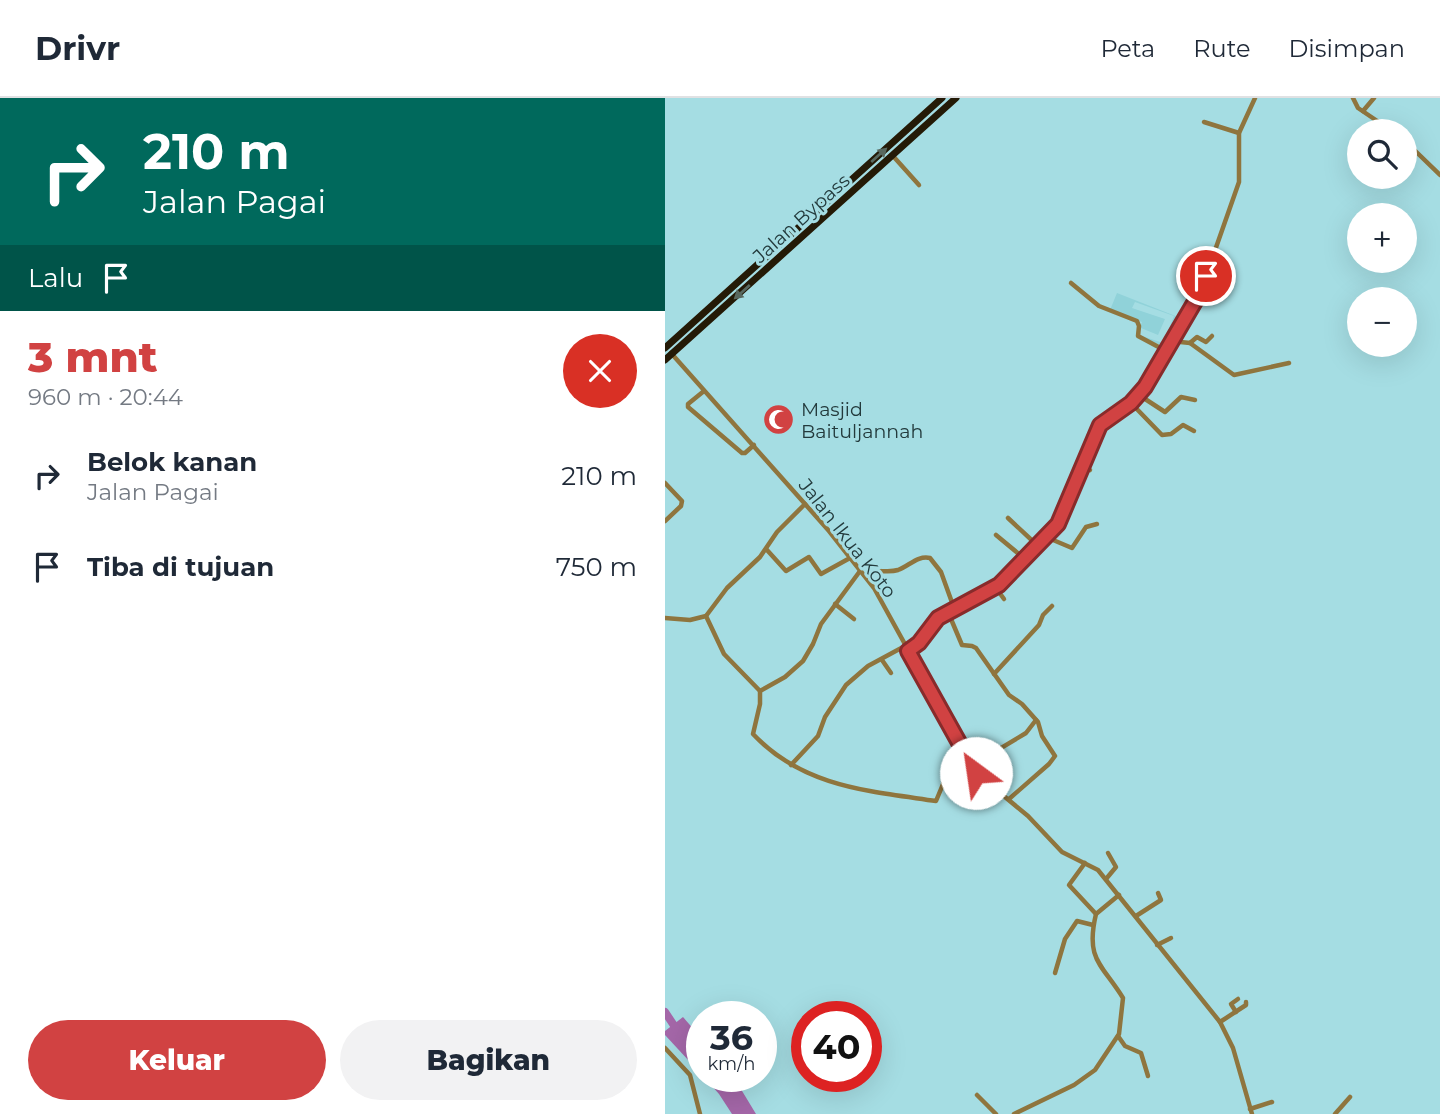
<!DOCTYPE html>
<html lang="id">
<meta charset="utf-8">
<style>
:root{--surface:#fff;--page:#f2f2f3;--text:#1f2937;--muted:#747a83;--line:#e0e1e3;--accent:#d14242}
body{margin:0;font-family:Montserrat,sans-serif;background:var(--page);color:var(--text);height:100vh;display:flex;flex-direction:column;font-size:26px;white-space:nowrap}
*{box-sizing:border-box;margin:0}
p{font-size:23px;color:var(--muted)}
.icon{flex:none;width:38px;height:38px;fill:none;stroke:currentColor;stroke-width:2;stroke-linecap:round;stroke-linejoin:round}
.map{position:relative;flex:1;overflow:hidden}
.sheet{display:flex;flex-direction:column;background:var(--surface);width:665px}
.sheet>*{flex:none}
.guide{background:#00695c;color:#fff;overflow:hidden}
.fabs{position:absolute;left:682px;top:21px;display:grid;gap:14px}
.fabs a{display:grid;place-items:center;width:70px;height:70px;border-radius:50%;background:var(--surface);box-shadow:0 7px 28px #0002;font-size:35px}
.speed{position:absolute;left:21px;top:903px;display:flex;gap:14px;font-size:35px;font-weight:700;text-align:center}
.speed>*{display:grid;place-content:center;width:91px;height:91px;border-radius:50%;background:var(--surface);box-shadow:0 7px 28px #0002;line-height:1}
.speed small{font-size:18px;font-weight:400}
.speed .limit{border:10px solid #d22;background:#fff;color:#111}
.pin{position:absolute;display:grid;place-items:center;width:60px;height:60px;color:#fff;margin:-30px;border:4px solid #fff;border-radius:50%;box-shadow:0 2px 7px #0007}
.me{position:absolute;width:77px;margin:-38px;rotate:329deg;stroke-linejoin:round;filter:drop-shadow(0 0 5px #0008)}
.turn{display:flex;align-items:center;gap:24px;height:147px;padding:0 28px;font-size:32px}
.turn .icon{width:91px;height:91px;stroke-width:2.5}
.turn b{display:block;font-size:49px;line-height:60px}
.then{display:flex;align-items:center;height:66px;padding:0 28px;background:#0003;gap:14px;font-size:26px}
.round{display:grid;place-items:center;flex:none;width:74px;height:74px;border-radius:37px;background:var(--page)}
.headline{display:flex;align-items:center;justify-content:space-between;height:119px;padding:0 28px}
h1{font-size:42px;font-weight:800;line-height:52px;color:var(--accent)}
.button{display:flex;gap:14px;margin-top:auto;padding:14px 28px}
.button a{flex:1;height:80px;border-radius:42px;background:var(--accent);color:#fff;font-size:28px;font-weight:800;line-height:80px;text-align:center}
.button a+a{background:var(--page);color:var(--text)}
ul{padding:0;list-style:none}
li{display:flex;align-items:center;gap:21px;height:91px;padding:0 28px}
li div{flex:1}
li b{display:block;font-size:26px}
li em{font-style:normal}
header{display:flex;align-items:center;gap:42px;box-sizing:border-box;height:98px;padding:0 35px;background:var(--surface);border-bottom:2px solid var(--line)}
header strong{font-size:33px}
nav{display:flex;gap:38px;margin-inline-start:auto;font-size:24px}
main{display:flex;flex:1;min-height:0}
.map>svg:first-child{display:block}
.built{fill:#90d2d9;fill-rule:evenodd}
.water{fill:#a467a8}
.lines{fill:none;stroke-linecap:round;stroke-linejoin:round}
.river{stroke:#a467a8;stroke-width:8}
.minor{stroke:#8f753e;stroke-width:4.5}
.highway{stroke:#241a07;stroke-width:7}
.oneway{fill:#58685f}
.route-casing{stroke:#882b2b;stroke-width:18}
.route{stroke:#d14242;stroke-width:12}
.labels{text-anchor:middle;stroke-width:6;stroke-linejoin:round;paint-order:stroke}
.street-label{font-size:19px;fill:#233a3c;stroke:#a5dde3}
.poi-label{font-size:19px;fill:#233a3c;stroke:#a5dde3;text-anchor:start}
</style>
<header>
<strong>Drivr</strong>
<nav><a>Peta</a><a>Rute</a><a>Disimpan</a></nav>
</header>
<main>
<section class="sheet">
<div class="guide">
<div class="turn"><svg class="icon" aria-label="right" viewBox="0 0 24 24"><path d="M7 20v-9h11M14 6l5 5-5 5"/></svg><div><b>210 m</b>Jalan Pagai</div></div>
<div class="then">Lalu<svg class="icon" aria-label="arrive" viewBox="0 0 24 24"><path d="M6 21V4h12l-3 4 3 4H6"/></svg></div>
</div>
<div class="headline"><div><h1>3 mnt</h1><p>960 m · 20:44</p></div><a class="round" style="background:#d93025;color:#fff"><svg class="icon" aria-label="close" viewBox="0 0 24 24"><path d="M6 6l12 12M18 6L6 18"/></svg></a></div>
<ul>
<li><svg class="icon" aria-label="right" viewBox="0 0 24 24"><path d="M7 20v-9h11M14 6l5 5-5 5"/></svg><div><b>Belok kanan</b><p>Jalan Pagai</p></div><em>210 m</em></li>
<li><svg class="icon" aria-label="arrive" viewBox="0 0 24 24"><path d="M6 21V4h12l-3 4 3 4H6"/></svg><div><b>Tiba di tujuan</b></div><em>750 m</em></li>
</ul>
<div class="button"><a>Keluar</a><a>Bagikan</a></div>
</section>
<div class="map">
<svg width="775" height="1016" viewBox="0 0 775 1016">
<rect width="100%" height="100%" fill="#a5dde3"/>
<path class="built" d="M452,195L513,219L501,249L472,238L477,224L445,212ZM470,204L509,218L503,233L506,234L504,239L501,238L498,245L474,237L476,230L493,237L500,221L467,210Z"/>
<g class="water">
<polygon points="18,919 37,941 37,977 0,937 0,933"/>
<polygon points="38,978 68,978 91,1016 67,1016 54,996"/>
</g>
<g class="lines">
<polyline class="river" points="0,914 14,935"/>
<g class="minor">
<polyline points="688,0 693,10 727,33"/>
<polyline points="698,13 709,0"/>
<polyline points="539,24 574,35"/>
<polyline points="740,43 775,77"/>
<polyline points="228,58 254,87"/>
<polyline points="406,185 434,208 472,223 474,228 473,238 501,253"/>
<polyline points="506,243 525,245 532,239 541,244 547,238"/>
<polyline points="525,245 569,277 624,265"/>
<polyline points="6,255 164,433 209,490 311,675 363,718 397,754 433,772 555,924 568,950 587,1016"/>
<polyline points="39,293 23,306 23,309 77,355 80,355 89,347"/>
<polyline points="474,297 500,314 516,299 530,302"/>
<polyline points="466,305 497,337 506,336 518,327 529,333"/>
<polyline points="418,367 425,372"/>
<polyline points="0,385 17,403 16,408 0,423"/>
<polyline points="343,420 373,448"/>
<polyline points="331,437 360,461"/>
<polyline points="381,439 407,450 421,429 432,426"/>
<polyline points="102,452 121,473 144,459 156,476 185,460"/>
<path d="M199,477C209,469 221,476 233,472C244,468 253,457 265,460L276,474L289,510"/>
<polyline points="331,490 339,501"/>
<polyline points="170,506 189,521"/>
<polyline points="283,514 297,547 307,548 311,550 344,597 357,606 373,624 377,638 390,658 384,666 344,701"/>
<polyline points="41,518 62,490 95,459 112,434 140,406"/>
<path d="M0,520L25,522L41,518L59,556L95,593V606L88,636C138,689 203,693 271,703L281,679L308,671"/>
<polyline points="243,553 254,545 273,520 334,487 387,432 401,411 435,327 466,305 484,284 532,199 541,178 574,84 574,35 590,0"/>
<polyline points="217,562 226,575"/>
<polyline points="329,576 374,527 378,517 387,508"/>
<polyline points="95,593 120,579 138,563 148,546 156,526 195,473"/>
<polyline points="126,667 153,638 160,619 181,587 203,568 240,548"/>
<polyline points="306,668 361,635 371,622"/>
<polyline points="420,765 404,787 431,816"/>
<polyline points="441,781 451,769 443,755"/>
<polyline points="471,818 496,802 493,795"/>
<polyline points="492,847 506,840"/>
<polyline points="390,875 400,841 412,823 428,827"/>
<polyline points="571,914 566,906 573,901"/>
<polyline points="555,924 581,907 581,904"/>
<polyline points="453,938 460,948 476,955 483,978"/>
<polyline points="0,950 25,977 35,1016"/>
<polyline points="312,997 331,1016"/>
<polyline points="585,1011 607,1004"/>
<path d="M349,1016L409,987L430,972L454,936L458,900C437,866 420,862 431,816L454,797"/>
<polyline points="670,1016 685,999"/>
</g>
<g class="highway">
<polyline points="0,250 277,0"/>
<polyline points="0,262 291,0"/>
</g>
</g>
<defs><path id="oneway-solid" d="M-6-.8H1V-3.2L6.5 0L1 3.2V.8H-6Z" transform="scale(1.75)"/></defs>
<g class="oneway">
<use href="#oneway-solid" transform="translate(214 57) rotate(-42)"/>
<use href="#oneway-solid" transform="translate(77 194) rotate(138)"/>
</g>
<g class="lines">
<defs>
<polyline id="route" points="311,675 243,553 254,545 273,520 334,487 393,426 435,327 466,305 480,289 532,200 541,178"/>
</defs>
<use href="#route" class="route-casing"/>
<use href="#route" class="route"/>
</g>
<defs>
<symbol id="mosque-disc" viewBox="-11 -11 22 22"><circle r="9.5" fill="#d14242" stroke="#a5dde3"/><path d="M3.5-4.9A6 6 0 1 0 3.5 4.9A5 5 0 1 1 3.5-4.9Z" fill="#fff"/></symbol>
</defs>
<g fill-rule="evenodd">
<use href="#mosque-disc" x="96" y="304" width="35" height="35"/>
</g>
<g class="labels">
<g class="street-label">
<text transform="translate(136 120) rotate(-42)" y="7">Jalan Bypass</text>
<text transform="translate(183 440) rotate(52)" y="7">Jalan Ikua Koto</text>
</g>
<g class="poi-label">
<text x="136" y="318">Masjid<tspan x="136" dy="22">Baituljannah</tspan></text>
</g>
</g>
</svg>
<div class="fabs">
<a><svg class="icon" aria-label="search" viewBox="0 0 24 24"><circle cx="10" cy="10" r="6"/><path d="M15 15l6 6"/></svg></a>
<a>+</a>
<a>−</a>
</div>
<div class="speed"><div>36<small>km/h</small></div><div class="limit">40</div></div>
<div class="pin" style="left:541px;top:178px;background:#d93025"><svg class="icon" aria-label="arrive" viewBox="0 0 24 24"><path d="M6 21V4h12l-3 4 3 4H6"/></svg></div>
<svg class="me" style="left:311px;top:675px" viewBox="-20 -20 40 40"><circle r="19" fill="#fff"/><path d="M0-13L10 11 0 6-10 11z" fill="#d14242"/></svg>
</div>
</main>
